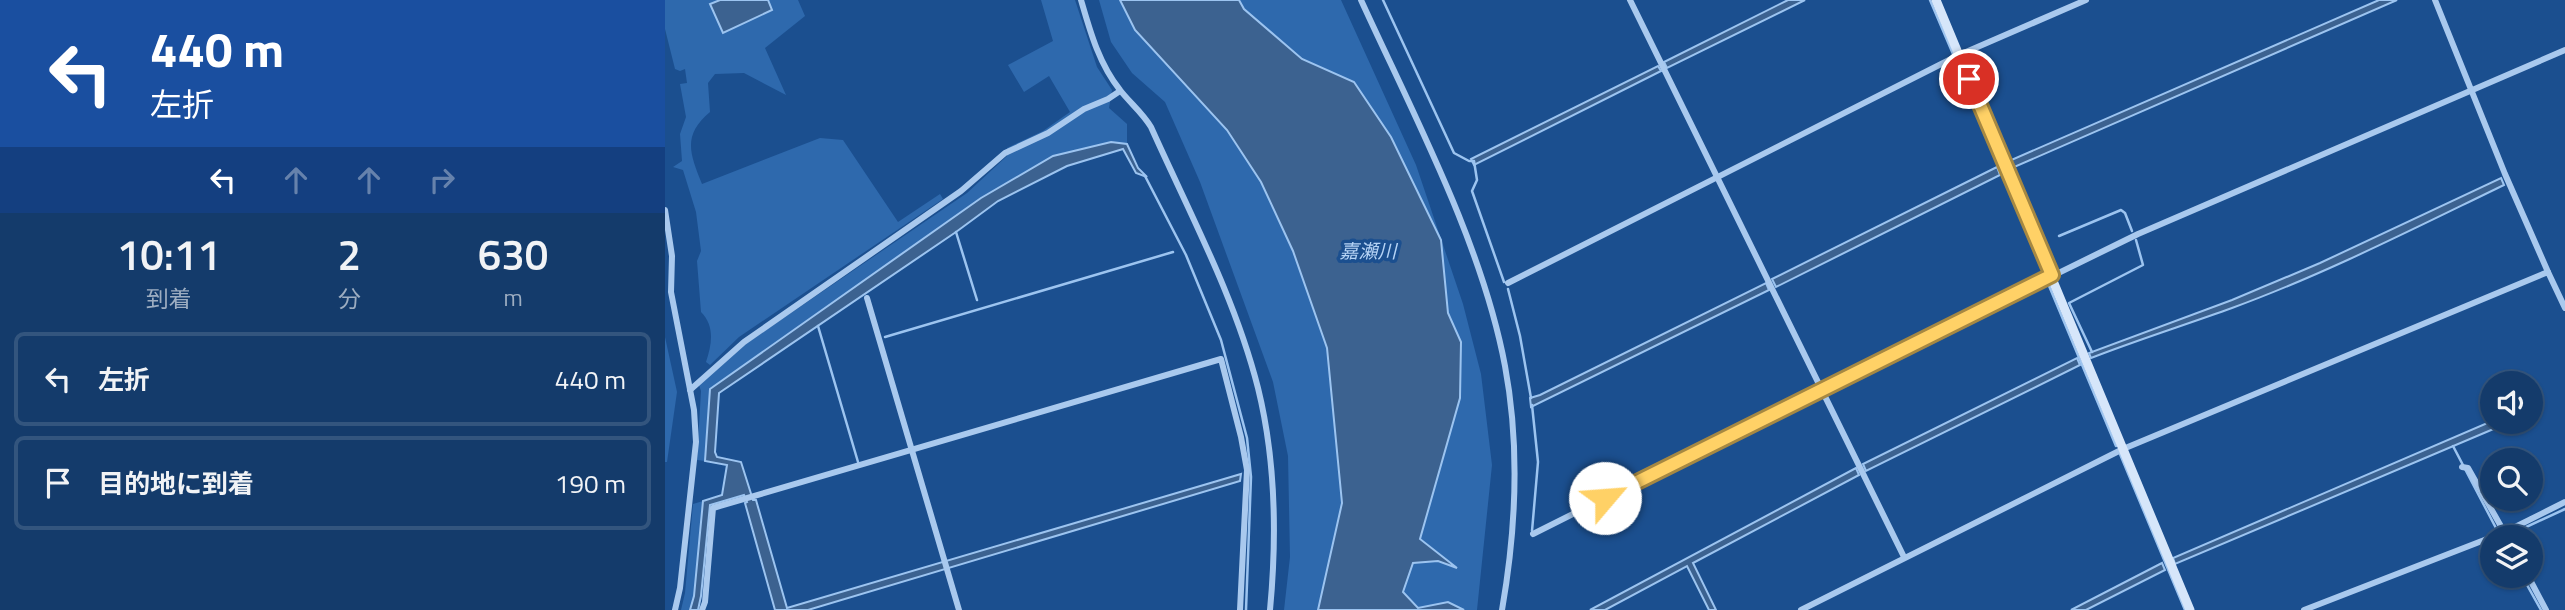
<!DOCTYPE html>
<html lang="ja">
<meta charset="utf-8">
<style>
:root{--surface:#143b6b;--page:#214673;--text:#f1f3f6;--muted:#9dadc1;--line:#33557e}
body{margin:0;font-family:"Titillium Web","Noto Sans JP",sans-serif;background:var(--page);color:var(--text);height:100vh;display:flex;flex-direction:column;font-size:26px;white-space:nowrap}
*{box-sizing:border-box;margin:0}
p{font-size:23px;color:var(--muted)}
.icon{flex:none;width:38px;height:38px;fill:none;stroke:currentColor;stroke-width:2;stroke-linecap:round;stroke-linejoin:round}
.map{position:relative;flex:1;overflow:hidden}
.sheet{display:flex;flex-direction:column;background:var(--surface);width:665px}
.sheet>*{flex:none}
.banner{background:#1a4fa0;color:#fff;overflow:hidden}
.controls{position:absolute;left:1815px;top:371px;display:grid;gap:14px}
.controls a{display:grid;place-items:center;width:63px;height:63px;border-radius:50%;background:var(--surface);box-shadow:0 2px 5px #0004,0 0 0 2px var(--line);font-size:35px}
.pin{position:absolute;display:grid;place-items:center;width:60px;height:60px;color:#fff;margin:-30px;border:4px solid #fff;border-radius:50%;box-shadow:0 2px 7px #0007}
.me{position:absolute;width:77px;margin:-38px;rotate:63deg;stroke-linejoin:round;filter:drop-shadow(0 0 5px #0008)}
.turn{display:flex;align-items:center;gap:24px;height:147px;padding:0 35px;font-size:32px}
.turn .icon{width:91px;height:91px;stroke-width:2.5}
.turn b{display:block;font-size:49px;line-height:60px}
.lanes{display:flex;align-items:center;height:66px;padding:0 35px;background:#0003;justify-content:center;gap:35px;direction:ltr}
.lanes .off{opacity:.35}
.eta{display:flex;justify-content:space-evenly;align-items:center;height:119px;text-align:center}
.eta b{font-size:42px;font-weight:600;line-height:49px}
ul{padding:0;list-style:none}
li{display:flex;align-items:center;gap:21px;height:94px;margin:0 14px 10px;padding:0 21px;border:4px solid var(--line);border-radius:10px}
li div{flex:1}
li b{display:block;font-size:26px}
li em{font-style:normal}
main{display:flex;flex:1;min-height:0}
.map>svg:first-child{display:block}
.green{fill:#2e69ad}
.water{fill:#3c6290;stroke:#9cc4f0;stroke-width:2}
.lines{fill:none;stroke-linecap:round;stroke-linejoin:round}
.stream{stroke:#9cc4f0;stroke-width:2.5}
.street{stroke:#a9c9ee;stroke-width:6}
.secondary{stroke:#d6e6fa;stroke-width:9}
.route-casing{stroke:#a68842;stroke-width:18}
.route{stroke:#ffd166;stroke-width:12}
.labels{text-anchor:middle;stroke-width:7;stroke-linejoin:round;paint-order:stroke}
.water-label{font-size:19px;font-style:italic;fill:#b5d3f5;stroke:#1b4f8f}
</style>
<main>
<section class="sheet">
<div class="banner">
<div class="turn"><svg class="icon" aria-label="left" viewBox="0 0 24 24"><path d="M17 20v-9H6M10 6l-5 5 5 5"/></svg><div><b>440 m</b>左折</div></div>
<div class="lanes"><svg class="icon" aria-label="left" viewBox="0 0 24 24"><path d="M17 20v-9H6M10 6l-5 5 5 5"/></svg><svg class="icon off" aria-label="ahead" viewBox="0 0 24 24"><path d="M12 20V5M6 11l6-6 6 6"/></svg><svg class="icon off" aria-label="ahead" viewBox="0 0 24 24"><path d="M12 20V5M6 11l6-6 6 6"/></svg><svg class="icon off" aria-label="right" viewBox="0 0 24 24"><path d="M7 20v-9h11M14 6l5 5-5 5"/></svg></div>
</div>
<div class="eta">
<div><b>10:11</b><p>到着</p></div>
<div><b>2</b><p>分</p></div>
<div><b>630</b><p>m</p></div>
</div>
<ul>
<li><svg class="icon" aria-label="left" viewBox="0 0 24 24"><path d="M17 20v-9H6M10 6l-5 5 5 5"/></svg><div><b>左折</b></div><em>440 m</em></li>
<li><svg class="icon" aria-label="arrive" viewBox="0 0 24 24"><path d="M6 21V4h12l-3 4 3 4H6"/></svg><div><b>目的地に到着</b></div><em>190 m</em></li>
</ul>
</section>
<div class="map">
<svg width="1900" height="610" viewBox="0 0 1900 610">
<rect width="100%" height="100%" fill="#1b4f8f"/>
<g class="green">
<path d="M0,0H133L140,16L100,48L121,95L79,73L50,74L43,83L45,112C18,135 24,152 37,184L155,138L178,140L233,222L275,194L278,199L74,337L45,365L41,362C47,344 50,326 36,312L32,261L36,251L31,212L18,170L8,167L17,161L15,134L21,117L15,84L22,83L20,69L15,71L10,69L0,29Z"/>
<polygon points="376,0 410,0 432,67 447,90 444,108 462,124 462,144 446,142 388,156 316,198 45,389 40,461 32,460 36,391 34,385 82,343 302,193 342,156 342,148 378,131 405,112 384,76 359,92 343,65 388,41"/>
<polygon points="434,0 469,0 714,276 665,610 619,610 625,557 623,456 608,382 535,182 500,102 467,73 446,42"/>
<polygon points="541,0 676,0 751,165 798,304 816,374 827,465 812,610 799,610 783,602 752,608 728,597 745,541"/>
<polygon points="0,337 12,392 2,462 0,462"/>
<polygon points="38,501 29,596 25,610 16,610 20,593 28,504"/>
</g>
<g class="water">
<polygon points="55,0 103,0 107,10 58,33 45,4"/>
<polygon points="455,0 574,0 579,9 637,59 689,82 726,137 776,240 783,313 796,342 795,398 755,539 792,568 773,561 748,563 738,592 753,608 783,602 799,610 653,610 677,503 662,348 628,251 596,182 562,130 470,30"/>
<polygon points="1123,0 1140,0 1002,68 999,62"/>
<polygon points="1714,0 1732,0 1347,168 1344,161"/>
<polygon points="993,66 996,71 809,165 806,159"/>
<polygon points="446,142 462,144 473,168 482,177 471,173 458,149 402,166 333,201 291,232 54,393 50,452 52,457 76,462 88,500 91,500 122,608 576,474 575,481 143,610 110,610 80,503 82,502 79,495 45,505 36,596 33,610 25,610 29,596 38,501 57,495 62,465 40,461 45,389 316,198 388,156"/>
<polygon points="1332,167 1335,175 1111,287 1107,279"/>
<path d="M1836,178L1839,185C1750,228 1660,274 1567,308C1520,325 1472,340 1426,358L1424,353L1567,300L1655,263Z"/>
<polygon points="1101,283 1104,290 866,407 865,398 875,395"/>
<polygon points="1412,358 1415,365 1201,471 1198,464"/>
<polygon points="1827,421 1845,422 1510,564 1508,558"/>
<polygon points="1191,468 1194,475 1028,563 1051,610 1044,610 1022,566 940,610 925,610"/>
<polygon points="1497,563 1500,570 1421,610 1406,610"/>
</g>
<g class="lines">
<g class="stream">
<polyline points="718,0 789,153 804,161 809,161 812,180 807,191 839,282"/>
<polyline points="1265,0 1288,54"/>
<polyline points="1290,60 1379,274"/>
<polyline points="480,176 521,255 556,340 582,438 586,477 581,610"/>
<polyline points="291,232 312,300"/>
<polyline points="1394,236 1456,210 1460,213 1467,231"/>
<polyline points="1382,281 1451,446"/>
<polyline points="843,289 855,336 866,398"/>
<polyline points="153,326 193,462"/>
<polyline points="220,337 508,252"/>
<polyline points="1427,352 1404,303 1478,265 1471,240"/>
<polyline points="1788,446 1832,530"/>
<polyline points="1455,454 1520,610"/>
<polyline points="867,531 873,462 867,405"/>
<polyline points="1844,535 1900,509"/>
<polyline points="1857,576 1876,610"/>
</g>
<g class="street">
<path d="M416,0C425,31 434,64 455,90C465,103 477,112 486,127C524,212 570,297 593,388C611,461 612,536 605,610"/>
<path d="M696,0C748,114 817,243 840,366C855,446 851,530 837,610"/>
<polyline points="965,0 1239,557"/>
<polyline points="1770,0 1840,174 1883,272"/>
<polyline points="0,210 7,256 6,292 29,410 31,442 15,588 10,610"/>
<polyline points="843,283 1294,55 1421,0"/>
<polyline points="202,298 294,610"/>
<polyline points="25,390 79,342 296,191 340,153 383,133 419,109 443,99 455,91"/>
<polyline points="1797,467 1803,468 1842,537"/>
<polyline points="868,534 1157,389 1473,234 1900,50"/>
<polyline points="1863,576 1881,610"/>
<polyline points="37,610 40,602 48,508 556,359 576,437 582,470 575,610"/>
<polyline points="1136,610 1458,449 1883,272 1900,308"/>
<polyline points="1639,610 1840,532 1900,502"/>
</g>
<polyline class="secondary" points="1271,0 1525,610"/>
</g>
<g class="lines">
<defs>
<polyline id="route" points="940,498 1387,275 1304,79"/>
</defs>
<use href="#route" class="route-casing"/>
<use href="#route" class="route"/>
</g>
<g class="labels">
<g class="water-label">
<text x="703" y="258">嘉瀬川</text>
</g>
</g>
</svg>
<div class="controls">
<a><svg class="icon" aria-label="sound" viewBox="0 0 24 24"><path d="M4 9h4l5-4v14l-5-4H4zM17 9q2 3 0 6"/></svg></a>
<a><svg class="icon" aria-label="search" viewBox="0 0 24 24"><circle cx="10" cy="10" r="6"/><path d="M15 15l6 6"/></svg></a>
<a><svg class="icon" aria-label="layers" viewBox="0 0 24 24"><path d="M12 4l9 5-9 5-9-5zM3 14l9 5 9-5"/></svg></a>
</div>
<div class="pin" style="left:1304px;top:79px;background:#d93025"><svg class="icon" aria-label="arrive" viewBox="0 0 24 24"><path d="M6 21V4h12l-3 4 3 4H6"/></svg></div>
<svg class="me" style="left:940px;top:498px" viewBox="-20 -20 40 40"><circle r="19" fill="#fff"/><path d="M0-13L10 11 0 6-10 11z" fill="#ffd166"/></svg>
</div>
</main>
